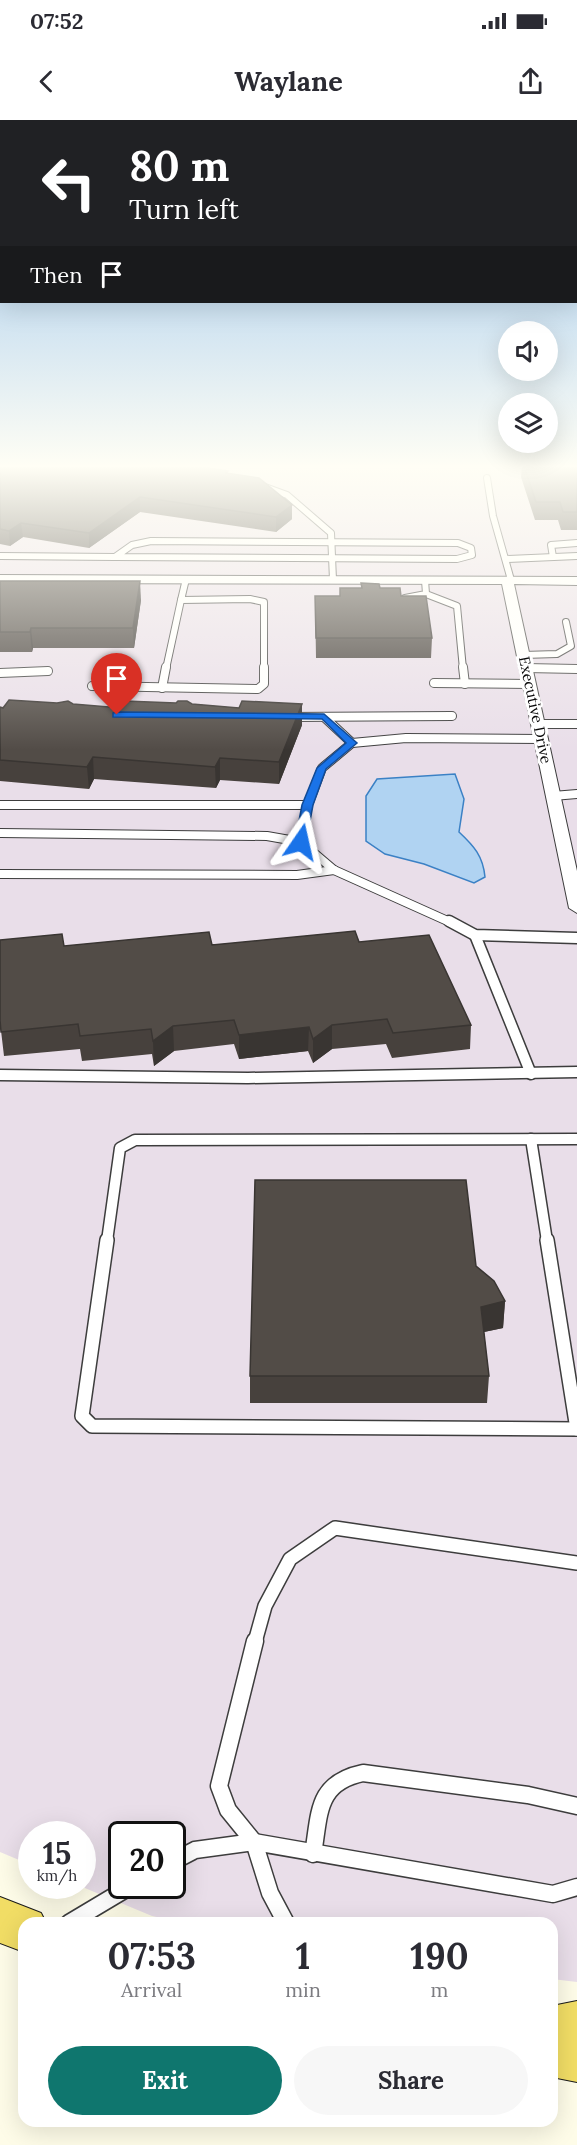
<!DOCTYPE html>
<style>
:root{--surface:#fff;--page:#f7f7f7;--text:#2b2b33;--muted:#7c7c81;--accent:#0f766e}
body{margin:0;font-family:Lora,serif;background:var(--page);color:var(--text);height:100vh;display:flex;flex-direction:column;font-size:22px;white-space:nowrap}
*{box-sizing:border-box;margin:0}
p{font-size:20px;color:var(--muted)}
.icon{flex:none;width:33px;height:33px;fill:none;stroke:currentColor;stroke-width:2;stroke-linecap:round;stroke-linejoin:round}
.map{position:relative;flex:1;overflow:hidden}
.drawer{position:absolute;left:18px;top:1797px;width:540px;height:210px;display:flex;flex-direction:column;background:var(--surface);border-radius:18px;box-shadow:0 6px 24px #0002}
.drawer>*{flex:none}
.guide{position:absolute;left:0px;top:0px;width:578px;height:183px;box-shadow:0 6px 24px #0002;background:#202124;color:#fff;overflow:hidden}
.fabs{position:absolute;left:498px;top:201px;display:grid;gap:12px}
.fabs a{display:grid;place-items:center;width:60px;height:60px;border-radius:50%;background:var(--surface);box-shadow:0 6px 24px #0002;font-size:30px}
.speed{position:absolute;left:18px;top:1701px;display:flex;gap:12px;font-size:30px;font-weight:700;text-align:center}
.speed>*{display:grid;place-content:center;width:78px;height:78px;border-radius:50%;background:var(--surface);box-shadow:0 6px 24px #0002;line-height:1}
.speed small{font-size:15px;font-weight:400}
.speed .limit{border:3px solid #111;border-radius:9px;background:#fff;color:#111}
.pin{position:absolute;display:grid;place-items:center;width:51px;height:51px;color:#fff;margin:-62px -26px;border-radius:50% 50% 50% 0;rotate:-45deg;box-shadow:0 0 6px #0007}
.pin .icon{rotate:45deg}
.me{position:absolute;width:66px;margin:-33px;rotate:11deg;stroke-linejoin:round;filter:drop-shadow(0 0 4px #0008)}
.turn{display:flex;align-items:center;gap:21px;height:126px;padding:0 30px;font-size:27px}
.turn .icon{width:78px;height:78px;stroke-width:2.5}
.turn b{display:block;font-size:42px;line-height:51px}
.then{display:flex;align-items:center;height:57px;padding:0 30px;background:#0003;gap:12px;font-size:22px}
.eta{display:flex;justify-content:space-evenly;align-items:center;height:102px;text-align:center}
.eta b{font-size:36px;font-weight:700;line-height:42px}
.button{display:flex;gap:12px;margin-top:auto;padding:12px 30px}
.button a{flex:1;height:69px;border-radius:36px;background:var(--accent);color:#fff;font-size:24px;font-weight:700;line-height:69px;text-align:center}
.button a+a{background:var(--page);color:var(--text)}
.status{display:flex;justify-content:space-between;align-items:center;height:42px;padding:0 30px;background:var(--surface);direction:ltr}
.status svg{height:16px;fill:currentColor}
header{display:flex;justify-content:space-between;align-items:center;height:78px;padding:0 30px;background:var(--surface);font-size:27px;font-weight:700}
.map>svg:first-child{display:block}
.industrial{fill:#e9dee9;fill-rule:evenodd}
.water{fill:#b0d3f2;stroke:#3b81c5;stroke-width:1.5}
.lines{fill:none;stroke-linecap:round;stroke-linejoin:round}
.service-far4-casing{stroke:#3d3d3d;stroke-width:8}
.service-far3-casing{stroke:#3d3d3d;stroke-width:10}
.service-far2-casing{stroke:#3d3d3d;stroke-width:13}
.service-far1-casing{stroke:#3d3d3d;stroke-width:16}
.service-casing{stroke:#3d3d3d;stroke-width:19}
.minor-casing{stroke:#3d3d3d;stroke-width:2}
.primary-casing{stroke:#1b1b1b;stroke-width:2}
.service-far4{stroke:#fff;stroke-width:6}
.service-far3{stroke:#fff;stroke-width:8}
.service-far2{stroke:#fff;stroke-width:10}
.service-far1{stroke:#fff;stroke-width:13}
.service{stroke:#fff;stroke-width:16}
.minor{fill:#fff;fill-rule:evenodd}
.primary{fill:#f1dd65;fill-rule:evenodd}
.wall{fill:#47413d}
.shaded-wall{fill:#393532}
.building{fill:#524c47;stroke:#393532;stroke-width:1.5}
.route{fill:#1a73e8;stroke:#114b97;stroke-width:1.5}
.labels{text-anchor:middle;stroke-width:6;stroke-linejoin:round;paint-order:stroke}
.far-street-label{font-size:15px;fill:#0a0a0a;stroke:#fff}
</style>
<div class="status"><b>07:52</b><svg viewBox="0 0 49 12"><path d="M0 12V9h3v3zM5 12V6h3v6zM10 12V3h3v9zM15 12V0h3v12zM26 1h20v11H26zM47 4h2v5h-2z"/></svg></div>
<header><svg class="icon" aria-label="back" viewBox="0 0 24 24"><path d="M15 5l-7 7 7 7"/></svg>Waylane<svg class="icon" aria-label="share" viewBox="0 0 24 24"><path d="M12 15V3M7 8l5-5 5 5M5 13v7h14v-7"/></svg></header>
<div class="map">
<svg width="577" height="2025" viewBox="0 0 577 2025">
<rect width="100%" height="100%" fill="#fefce8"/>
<path class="industrial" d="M0,346H577V1862L552,1859V1803H185L152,1796L80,1766H82V1714H32L31,1745L0,1732ZM122,1714H172V1766H122Z"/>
<path class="water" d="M455,654L464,679L459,712C474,726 483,736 485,757L474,763L424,744L385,734L366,721V676L377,659Z"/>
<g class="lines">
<defs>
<g id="service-far4">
<polyline points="487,358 493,396 511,460"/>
<polyline points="254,363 287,375 331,413 333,460"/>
<polygon points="151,421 458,423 471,428 472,435 457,439 115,437 132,425"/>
<polyline points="0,436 115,437"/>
<polyline points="553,437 551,425 577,423"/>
<polyline points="506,439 577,436"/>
<polyline points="186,459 181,480 250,479 264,482 264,549"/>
<polyline points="426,474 457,486 463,549"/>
<polyline points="405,478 426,474 425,460"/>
<polyline points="523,535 557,534 571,526 566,502"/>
<polyline points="526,548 569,549"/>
<polyline points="166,549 181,480"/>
</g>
<g id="service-far3">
<polyline points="463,547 465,564"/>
<polyline points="526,548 577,549"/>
<polyline points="0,553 48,551"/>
<polyline points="434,563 530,564"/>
<polyline points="92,566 258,569 264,564 264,547"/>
<polyline points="162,568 166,547"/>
<polyline points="288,597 452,596"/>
<polyline points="324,597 352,623"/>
<polyline points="538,604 577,604"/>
<polyline points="553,676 577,674"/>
<polyline points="0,685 308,685 322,648 352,623 406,618 541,619"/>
<polyline points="0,713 267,716 301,722 334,750 452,803"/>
<polyline points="301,722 308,685"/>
<polyline points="0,754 297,755 334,750"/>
</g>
<g id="service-far2">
<polyline points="449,801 475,815 577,818"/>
<polyline points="475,815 531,954"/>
<polyline points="0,955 248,958 577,952"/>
<polyline points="531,1019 547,1121"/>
<polyline points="107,1121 120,1028 135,1020 577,1019"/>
</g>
<g id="service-far1">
<polyline points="107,1120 82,1296 92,1306 577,1309"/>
<polyline points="547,1120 577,1309"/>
<polyline points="255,1522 265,1486 290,1439 335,1408 577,1443"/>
</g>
<g id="service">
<polyline points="255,1521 219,1666 228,1690 254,1722 270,1773 286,1803"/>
<path d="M313,1734C320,1693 316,1663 363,1653L528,1675L577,1686"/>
<polyline points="172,1742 195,1730 254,1722 553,1774 577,1767"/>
<polyline points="69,1803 131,1766"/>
</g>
<polygon id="minor" points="0,455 577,457 577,465 514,464 577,751 577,793 569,788 502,464 0,463"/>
<g id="primary">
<polygon points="0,1777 41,1793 46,1803 24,1803 24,1832 0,1823"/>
<polygon points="577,1881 577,1962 552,1957 552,1886"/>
</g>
</defs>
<use href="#service-far4" class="service-far4-casing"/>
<use href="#service-far3" class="service-far3-casing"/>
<use href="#service-far2" class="service-far2-casing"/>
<use href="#service-far1" class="service-far1-casing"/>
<use href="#service" class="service-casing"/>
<use href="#minor" class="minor-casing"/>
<use href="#primary" class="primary-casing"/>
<use href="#service-far4" class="service-far4"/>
<use href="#service-far3" class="service-far3"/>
<use href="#service-far2" class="service-far2"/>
<use href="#service-far1" class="service-far1"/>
<use href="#service" class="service"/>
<use href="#minor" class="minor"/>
<use href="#primary" class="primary"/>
</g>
<g class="wall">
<polygon points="0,346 292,399 276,412 140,392 89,428 23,417 10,426 0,424"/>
<polygon points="522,346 577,346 577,410 561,410 558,400 535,400 521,357"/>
<polygon points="0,461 141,480 134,528 33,528 32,532 0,532"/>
<polygon points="361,463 380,468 401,476 432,518 431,538 316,538 315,476 340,476 361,468"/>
<polygon points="73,584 121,588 192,584 239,588 302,584 302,605 279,664 220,660 216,668 94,659 89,669 0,661 0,587"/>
<polygon points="359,822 471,905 470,929 392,938 386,924 332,929 313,943 308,931 239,939 234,924 174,931 154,946 152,934 82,941 80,929 4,936 0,902 64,826"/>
<polygon points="476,1146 505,1181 503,1208 484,1212 489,1256 487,1283 250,1283 250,1256"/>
</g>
<g class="shaded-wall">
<polygon points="140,377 140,392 89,428 89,413"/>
<polygon points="292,385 292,399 276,412 276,397"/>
<polygon points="21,403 23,417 10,426 9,411"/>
<polygon points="140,461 141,480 134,528 133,508"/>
<polygon points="31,508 33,528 32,532 30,512"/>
<polygon points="302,584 302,605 279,664 279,642"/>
<polygon points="93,637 94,659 89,669 87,647"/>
<polygon points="220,638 220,660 216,668 215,647"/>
<polygon points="332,905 332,929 313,943 313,919"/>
<polygon points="173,906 174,931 154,946 153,921"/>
<polygon points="309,907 308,931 239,939 239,915"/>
<polygon points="505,1181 503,1208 479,1213 481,1187"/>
</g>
<g class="building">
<polygon points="0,346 197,346 228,351 226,353 259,358 292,385 276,397 140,377 89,413 21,403 9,411 0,409"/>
<polygon points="524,346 577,346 577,392 563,392 560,382 536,382"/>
<polygon points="0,461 140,461 133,508 31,508 30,512 0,512"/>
<polygon points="361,463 379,464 380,468 400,468 401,476 426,476 432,518 316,518 315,476 340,476 340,468 362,468"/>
<polygon points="9,580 57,583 68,581 73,584 121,588 125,581 176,583 178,581 187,581 192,584 239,588 242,581 302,584 279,642 220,638 215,647 93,637 87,647 0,640 0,587 3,588"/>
<polygon points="355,811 359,822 429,815 471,905 393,913 387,899 332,905 313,919 309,907 239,915 234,900 173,906 153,921 151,909 80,916 78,904 1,912 0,900 0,820 62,814 64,826 209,812 212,825"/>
<polygon points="255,1060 466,1060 476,1146 494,1161 505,1181 481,1187 489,1256 250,1256"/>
</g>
<linearGradient id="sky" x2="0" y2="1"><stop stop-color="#91c0ec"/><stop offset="0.55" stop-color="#fffef5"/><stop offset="1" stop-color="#fffef5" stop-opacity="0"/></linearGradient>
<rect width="577" height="630" fill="url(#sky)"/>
<polygon class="route" points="117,592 324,594 357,623 326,649 313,685 306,722 301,725 295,722 302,685 317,648 346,623 322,599 113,597 113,593"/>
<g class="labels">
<g class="far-street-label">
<text transform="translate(535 590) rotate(78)" y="5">Executive Drive</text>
</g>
</g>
</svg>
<div class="fabs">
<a><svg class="icon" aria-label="sound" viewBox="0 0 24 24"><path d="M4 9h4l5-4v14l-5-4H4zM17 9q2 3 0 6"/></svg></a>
<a><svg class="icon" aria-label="layers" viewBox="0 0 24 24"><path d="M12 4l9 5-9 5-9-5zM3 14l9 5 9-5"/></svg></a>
</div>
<div class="speed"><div>15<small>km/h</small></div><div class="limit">20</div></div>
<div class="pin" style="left:117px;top:595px;background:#d93025"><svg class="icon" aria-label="arrive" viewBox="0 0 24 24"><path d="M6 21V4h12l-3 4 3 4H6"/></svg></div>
<svg class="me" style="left:301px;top:722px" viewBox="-20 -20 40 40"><path d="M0-17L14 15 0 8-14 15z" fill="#1a73e8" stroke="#fff" stroke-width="4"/></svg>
<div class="guide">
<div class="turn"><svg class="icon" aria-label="left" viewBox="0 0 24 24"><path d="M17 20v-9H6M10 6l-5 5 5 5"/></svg><div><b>80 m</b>Turn left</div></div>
<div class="then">Then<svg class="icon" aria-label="arrive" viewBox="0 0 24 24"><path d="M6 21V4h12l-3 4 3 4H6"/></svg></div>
</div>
<section class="drawer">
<div class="eta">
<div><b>07:53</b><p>Arrival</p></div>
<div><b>1</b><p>min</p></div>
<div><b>190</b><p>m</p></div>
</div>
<div class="button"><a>Exit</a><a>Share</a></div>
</section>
</div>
